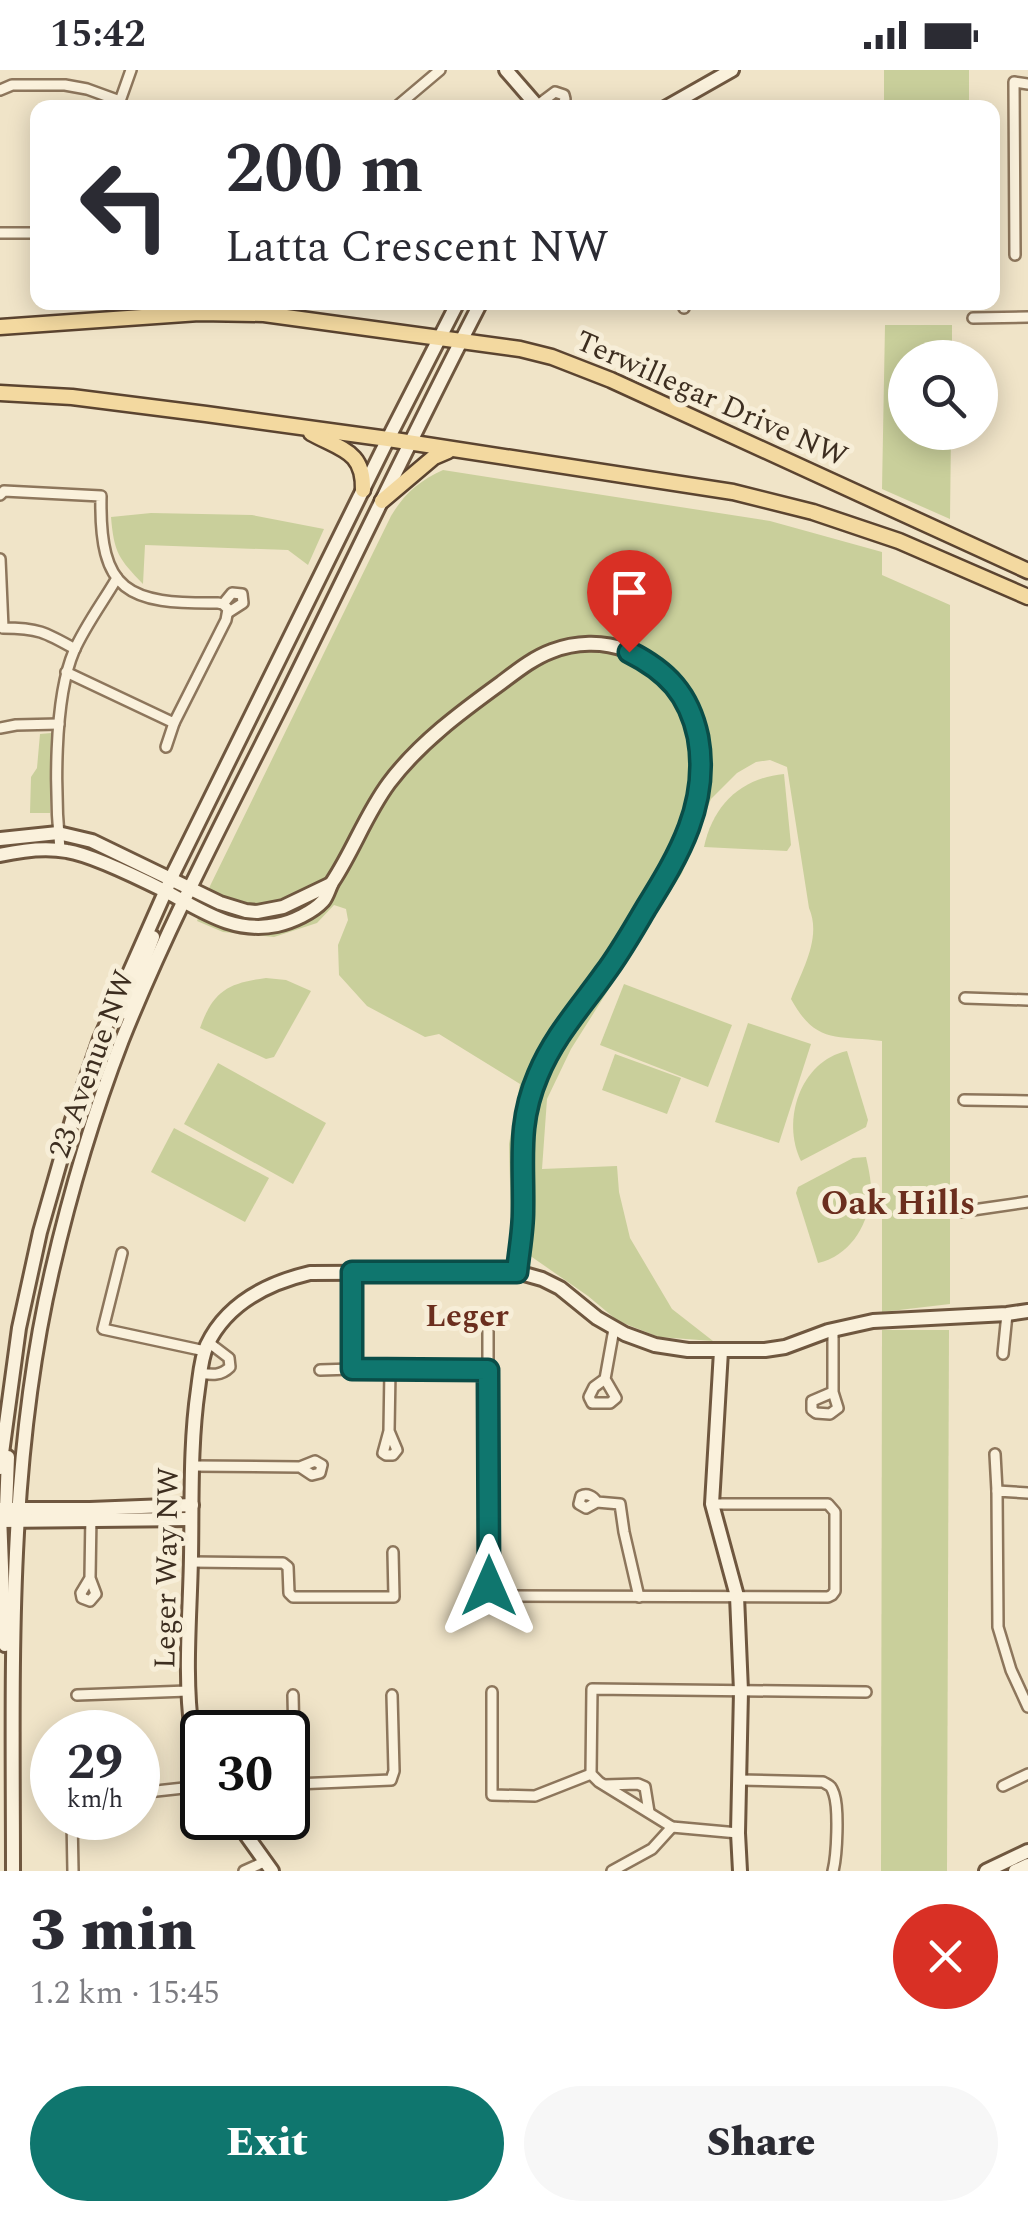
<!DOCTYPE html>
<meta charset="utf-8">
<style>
:root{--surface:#fff;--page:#f7f7f7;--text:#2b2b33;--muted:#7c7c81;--accent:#0f766e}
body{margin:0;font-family:Spectral,serif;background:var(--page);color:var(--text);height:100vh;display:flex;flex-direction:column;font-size:38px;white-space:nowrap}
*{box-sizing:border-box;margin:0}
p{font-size:32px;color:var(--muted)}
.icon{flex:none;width:55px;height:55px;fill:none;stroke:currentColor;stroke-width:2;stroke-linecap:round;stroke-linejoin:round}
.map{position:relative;height:1801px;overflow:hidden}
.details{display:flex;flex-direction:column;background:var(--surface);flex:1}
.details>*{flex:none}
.guide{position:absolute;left:30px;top:30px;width:970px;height:210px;border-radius:20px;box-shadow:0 5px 25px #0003;background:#fff;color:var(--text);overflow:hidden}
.tools{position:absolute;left:888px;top:270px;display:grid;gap:20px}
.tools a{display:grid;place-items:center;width:110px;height:110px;border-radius:50%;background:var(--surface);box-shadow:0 5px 25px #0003;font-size:50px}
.speed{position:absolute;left:30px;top:1640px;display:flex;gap:20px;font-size:50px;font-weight:700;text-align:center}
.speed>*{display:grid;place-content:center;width:130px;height:130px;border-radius:50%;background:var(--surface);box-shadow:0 5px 25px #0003;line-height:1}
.speed small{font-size:25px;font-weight:400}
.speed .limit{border:5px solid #111;border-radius:15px;background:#fff;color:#111}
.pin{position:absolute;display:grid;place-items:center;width:85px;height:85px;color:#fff;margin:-102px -42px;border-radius:50% 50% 50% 0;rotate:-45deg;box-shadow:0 0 10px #0007}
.pin .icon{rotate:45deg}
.me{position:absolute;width:110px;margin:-55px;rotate:0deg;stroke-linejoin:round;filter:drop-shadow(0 0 8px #0008)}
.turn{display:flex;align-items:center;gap:35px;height:210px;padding:0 30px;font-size:45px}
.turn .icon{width:130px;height:130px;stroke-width:2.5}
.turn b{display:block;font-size:70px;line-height:85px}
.round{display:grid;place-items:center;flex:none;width:105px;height:105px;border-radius:52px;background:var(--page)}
.headline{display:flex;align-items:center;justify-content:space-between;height:170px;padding:0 30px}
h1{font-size:60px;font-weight:800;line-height:75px}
.cta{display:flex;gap:20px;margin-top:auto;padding:20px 30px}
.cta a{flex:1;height:115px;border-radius:60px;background:var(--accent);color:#fff;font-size:40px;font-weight:800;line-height:115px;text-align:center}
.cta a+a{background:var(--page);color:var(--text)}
.status{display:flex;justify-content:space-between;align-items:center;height:70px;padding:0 50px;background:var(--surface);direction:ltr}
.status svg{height:28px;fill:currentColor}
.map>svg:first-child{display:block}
.green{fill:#c9cf9b}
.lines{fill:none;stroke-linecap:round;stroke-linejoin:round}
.street-casing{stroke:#8d765c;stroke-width:14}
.secondary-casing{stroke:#6f573f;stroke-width:18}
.primary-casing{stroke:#5b4430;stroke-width:19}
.street{stroke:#faf1dc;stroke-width:9}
.secondary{stroke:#faf1dc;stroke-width:12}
.primary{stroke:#f3d9a0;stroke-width:14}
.route-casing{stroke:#0a4d48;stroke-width:25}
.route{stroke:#0f766e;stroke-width:18}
.labels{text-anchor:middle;stroke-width:10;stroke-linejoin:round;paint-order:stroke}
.street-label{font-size:30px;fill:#3d2e20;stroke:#f7eed8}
.neighbourhood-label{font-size:32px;font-weight:bold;fill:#6b2e1e;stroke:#f7eed8}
.quarter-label{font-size:35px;font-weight:bold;fill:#6b2e1e;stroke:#f7eed8}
</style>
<div class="status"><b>15:42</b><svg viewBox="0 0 49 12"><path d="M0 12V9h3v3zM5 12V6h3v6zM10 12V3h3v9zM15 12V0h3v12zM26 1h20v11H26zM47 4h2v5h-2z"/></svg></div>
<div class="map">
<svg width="1028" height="1801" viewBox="0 0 1028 1801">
<rect width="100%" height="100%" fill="#f0e4c8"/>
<g class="green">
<rect x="884" y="0" width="85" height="37"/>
<polygon points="885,255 952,255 952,287 905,288 905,362 951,363 950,449 882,419"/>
<path d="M443,400L770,451L882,482V505L950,535V1234L882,1242V971C837,965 816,975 791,929C802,900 822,868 809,838L787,697L770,690L756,692L737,703L711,729L682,803L571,979L547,1029L542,1099L617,1096L619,1122L630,1168L672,1239L713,1271L659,1267L618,1251L588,1226L529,1185L508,1182L511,1152L509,1074L520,1014L439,964L425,967L367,936L339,905L338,875L348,850L346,839L334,835L317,853L274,867L223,862L197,851L210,816L391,446C404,424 419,411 443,400Z"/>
<path d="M151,443L252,445L324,459L308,495L288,480L145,475L143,514C119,489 114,483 111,447Z"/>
<polygon points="51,663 50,743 30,743 31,707 37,698 40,664"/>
<path d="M784,704L791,775L787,781L704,777C713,735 741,708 784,704Z"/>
<path d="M266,908L286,910L311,921L274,987L266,989L200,958C213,921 228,913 266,908Z"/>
<polygon points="624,914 732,955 708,1017 600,975"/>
<polygon points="748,953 811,974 779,1073 715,1052"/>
<path d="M847,981L868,1050L866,1057L801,1091C781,1051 800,991 847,981Z"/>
<polygon points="615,984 681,1008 667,1044 602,1020"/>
<polygon points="218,993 326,1053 293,1114 184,1054"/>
<polygon points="174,1058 269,1108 245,1152 151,1102"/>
<path d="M866,1087C869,1100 872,1115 871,1128C866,1158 849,1186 818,1193L796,1123L798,1117L853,1088Z"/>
<polygon points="882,1260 949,1260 947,1801 881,1801"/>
</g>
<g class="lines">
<defs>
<g id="street">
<polyline points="0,20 12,15 65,15 87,19 120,31 131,0"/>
<polyline points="535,37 555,22 564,25 565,29 562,38"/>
<polyline points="395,38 440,0"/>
<polyline points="0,163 38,163"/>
<polyline points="1015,185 1014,12 1028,14"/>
<polyline points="684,238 684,232"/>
<polyline points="973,248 1028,247"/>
<path d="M0,425L4,421L101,426C99,523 128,534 218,533L223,534L228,539L226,550L174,653L66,602"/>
<path d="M0,489L3,558C38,558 45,562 75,579"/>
<polyline points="223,534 232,523 242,524 243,533 229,542"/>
<polyline points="0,658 16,655 59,654"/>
<polyline points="166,677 174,653"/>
<path d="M60,780C55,727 53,630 74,581C85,556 103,532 117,508"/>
<polyline points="965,928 1028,930"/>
<polyline points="964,1030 1028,1031"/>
<polyline points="959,1142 1028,1132"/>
<polyline points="122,1183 103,1259 205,1281"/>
<polyline points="352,1201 353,1299 488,1300 489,1516 492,1526 828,1527 832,1525 835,1521 835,1442 828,1434 712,1434"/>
<polyline points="488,1261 488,1300"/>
<polyline points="1003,1284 1007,1244"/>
<polyline points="320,1300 353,1299"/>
<path d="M200,1303C212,1305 221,1306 230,1297L229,1288L208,1272"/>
<polyline points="605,1309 594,1317 589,1327 592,1333 610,1333 616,1328 605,1309 614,1259"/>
<polyline points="833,1322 812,1331 812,1340 816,1343 830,1344 838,1338 833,1322 833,1260"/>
<polyline points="389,1361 383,1383 386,1385 393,1385 397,1380 389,1361 390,1300"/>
<polyline points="995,1384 997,1421"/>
<polyline points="193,1396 300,1397 312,1405 320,1403 322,1395 315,1391 300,1397"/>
<polyline points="1028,1423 997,1421 998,1557 1011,1600 1028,1637"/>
<path d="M597,1432C593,1426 587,1423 581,1426L579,1434L586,1438L597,1432L620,1434L624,1462L639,1527"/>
<polyline points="191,1492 283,1493 288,1497 289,1523 293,1527 394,1527 393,1482"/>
<polyline points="90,1508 96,1524 90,1531 82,1528 81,1523 90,1508 91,1444"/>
<polyline points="492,1622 492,1725 535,1726 591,1704"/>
<polyline points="77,1625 188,1621"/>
<polyline points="293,1625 295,1714"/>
<path d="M740,1710L823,1712C830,1716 831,1715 834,1724C839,1739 837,1785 833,1801"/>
<polyline points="605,1715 638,1714 645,1717 649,1742"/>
<polyline points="1003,1716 1028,1704"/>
<polyline points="288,1717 295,1714 391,1710 394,1701 392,1625"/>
<polyline points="138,1723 202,1716"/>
<polyline points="72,1748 73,1801"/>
<polyline points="738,1763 672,1757 599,1712 591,1704 592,1619 866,1622"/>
<polyline points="244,1801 264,1792"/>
<polyline points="612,1801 652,1779 672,1757"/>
</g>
<g id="secondary">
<polyline points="506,0 539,38"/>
<polyline points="665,38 732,0"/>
<polyline points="0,769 58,763 92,771 220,833 246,841 257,842 283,837 331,814"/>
<path d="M0,785C22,780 45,777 67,781C93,785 141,809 165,821C201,840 233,864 277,855C292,852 313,842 323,831C328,825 329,817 333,811C354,779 366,744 389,713C419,673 461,642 501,613C517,601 533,588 552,581C575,572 603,571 626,580C660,593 685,620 694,655C715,727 682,779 646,838C633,859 621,881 607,902C582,937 553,967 536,1008C517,1058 524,1091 523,1142C522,1162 519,1182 517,1202"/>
<polyline points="127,943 126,938 153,867"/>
<polyline points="721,1281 712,1434 737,1526 741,1621 738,1763 740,1801"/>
<polyline points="8,1387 6,1439 10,1445"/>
<polyline points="0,1398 19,1258 40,1162 72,1050 100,969 174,802 388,369 458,232"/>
<polyline points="0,1439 90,1439 192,1435"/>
<polyline points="0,1445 5,1575"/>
<polyline points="0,1451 191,1449"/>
<path d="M202,1692C198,1682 193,1673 192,1663C184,1605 190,1546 191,1487C192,1432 190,1374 198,1319C200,1305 201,1288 207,1275C227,1233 268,1213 310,1203L517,1202L542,1209L560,1218L597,1248L625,1264L655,1275L688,1280H765L785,1277L828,1261L873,1251L1007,1244L1028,1241"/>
<polyline points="234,1748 272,1801"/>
<path d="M13,1801C13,1600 6,1399 52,1201C70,1123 93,1045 122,970C169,853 228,742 284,630C350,497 413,364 481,232"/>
<polyline points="986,1801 1028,1781"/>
<polyline points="1015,1801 1028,1795"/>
</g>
<g id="primary">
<polyline points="0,257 199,243 264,244 520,279 552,287 611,310 1028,501"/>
<polyline points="0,323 72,327 206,344 388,369 733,422 813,442 899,471 1028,527"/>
<path d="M311,363C342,380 364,381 363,420"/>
<polyline points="382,431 434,387 448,381"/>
</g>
</defs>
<use href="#street" class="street-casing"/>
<use href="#secondary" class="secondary-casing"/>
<use href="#primary" class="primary-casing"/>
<use href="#street" class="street"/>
<use href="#secondary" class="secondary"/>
<use href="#primary" class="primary"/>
</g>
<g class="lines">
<defs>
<path id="route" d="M489,1516L488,1300L352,1299V1202H517C519,1182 523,1161 523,1141C524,1090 517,1054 538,1005C554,966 581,937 605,903C620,883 633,860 646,838C679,785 710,733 698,667C689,624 667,601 629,582"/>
</defs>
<use href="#route" class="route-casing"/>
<use href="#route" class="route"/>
</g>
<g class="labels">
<g class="street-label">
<text transform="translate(712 328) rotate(24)" y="10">Terwillegar Drive NW</text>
<text transform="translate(91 994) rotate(-70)" y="10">23 Avenue NW</text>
<text transform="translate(166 1498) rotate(-89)" y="10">Leger Way NW</text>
</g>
<g class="neighbourhood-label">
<text x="467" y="1256">Leger</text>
</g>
<g class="quarter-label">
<text x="898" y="1144">Oak Hills</text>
</g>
</g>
</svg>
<div class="tools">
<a><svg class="icon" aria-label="search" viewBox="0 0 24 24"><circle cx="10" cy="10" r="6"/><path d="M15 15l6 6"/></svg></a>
</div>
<div class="speed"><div>29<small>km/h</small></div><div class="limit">30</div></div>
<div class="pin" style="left:629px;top:582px;background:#d93025"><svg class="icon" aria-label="arrive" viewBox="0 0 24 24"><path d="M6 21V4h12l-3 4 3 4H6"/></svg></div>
<svg class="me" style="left:489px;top:1516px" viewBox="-20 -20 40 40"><path d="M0-17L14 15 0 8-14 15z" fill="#0f766e" stroke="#fff" stroke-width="4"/></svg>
<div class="guide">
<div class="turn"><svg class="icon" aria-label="left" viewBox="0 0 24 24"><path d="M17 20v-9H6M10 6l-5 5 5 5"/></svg><div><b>200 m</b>Latta Crescent NW</div></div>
</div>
</div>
<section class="details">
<div class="headline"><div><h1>3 min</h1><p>1.2 km · 15:45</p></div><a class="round" style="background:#d93025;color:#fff"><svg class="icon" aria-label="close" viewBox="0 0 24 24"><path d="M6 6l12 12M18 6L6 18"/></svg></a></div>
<div class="cta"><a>Exit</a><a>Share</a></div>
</section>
